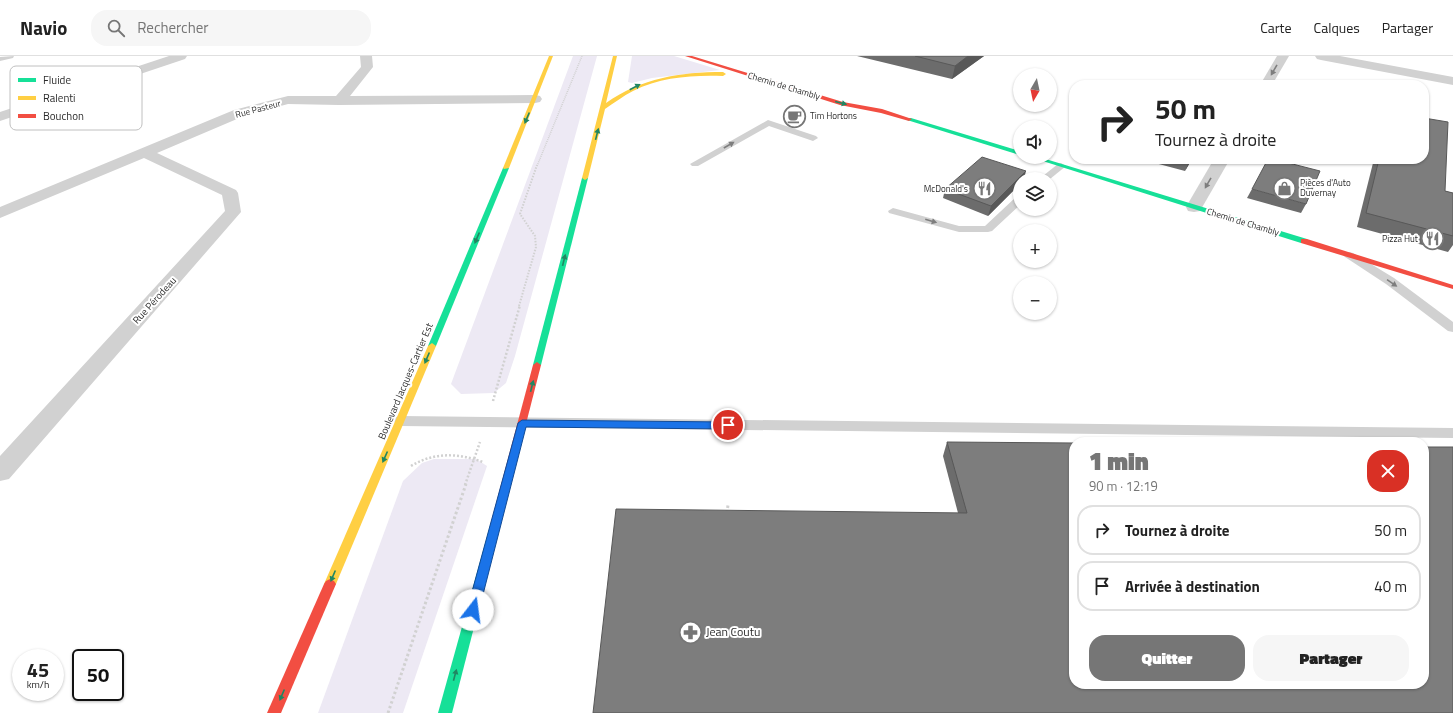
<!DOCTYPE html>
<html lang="fr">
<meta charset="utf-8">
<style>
:root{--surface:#fff;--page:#f6f6f6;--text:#222;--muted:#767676;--line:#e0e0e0;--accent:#767676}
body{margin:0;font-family:"Titillium Web",sans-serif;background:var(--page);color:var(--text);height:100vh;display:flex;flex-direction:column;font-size:15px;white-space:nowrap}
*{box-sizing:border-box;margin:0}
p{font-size:13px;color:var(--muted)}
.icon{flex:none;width:22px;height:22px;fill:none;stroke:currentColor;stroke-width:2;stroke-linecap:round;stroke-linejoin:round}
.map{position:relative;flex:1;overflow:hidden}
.panel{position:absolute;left:1069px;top:381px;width:360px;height:252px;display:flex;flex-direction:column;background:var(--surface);border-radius:16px;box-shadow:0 1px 3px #0004}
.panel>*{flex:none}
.hud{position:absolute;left:1069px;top:24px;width:360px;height:84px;border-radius:16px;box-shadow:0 1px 3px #0004;background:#fff;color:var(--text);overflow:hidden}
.needle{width:26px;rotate:189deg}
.fabs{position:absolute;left:1013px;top:12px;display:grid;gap:8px}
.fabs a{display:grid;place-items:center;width:44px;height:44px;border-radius:50%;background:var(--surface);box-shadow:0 1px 3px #0004;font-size:20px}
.speed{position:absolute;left:12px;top:593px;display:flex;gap:8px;font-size:20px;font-weight:700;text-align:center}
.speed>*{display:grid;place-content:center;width:52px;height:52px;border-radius:50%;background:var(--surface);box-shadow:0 1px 3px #0004;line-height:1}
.speed small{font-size:10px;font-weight:400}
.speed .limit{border:2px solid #111;border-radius:6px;background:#fff;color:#111}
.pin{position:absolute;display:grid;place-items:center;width:34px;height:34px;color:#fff;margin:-17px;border:2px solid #fff;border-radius:50%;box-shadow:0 1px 4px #0007}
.me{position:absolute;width:44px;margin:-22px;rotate:15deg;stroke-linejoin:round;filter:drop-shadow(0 0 3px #0008)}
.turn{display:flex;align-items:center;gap:14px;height:84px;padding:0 20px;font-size:18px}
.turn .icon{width:52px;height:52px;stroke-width:2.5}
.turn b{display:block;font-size:28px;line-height:34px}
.round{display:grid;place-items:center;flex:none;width:42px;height:42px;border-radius:16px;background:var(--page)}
.headline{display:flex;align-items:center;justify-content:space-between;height:68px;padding:0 20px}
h1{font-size:24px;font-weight:800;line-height:30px;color:var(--accent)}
.action{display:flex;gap:8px;margin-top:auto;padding:8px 20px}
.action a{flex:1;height:46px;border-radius:16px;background:var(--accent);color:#fff;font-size:16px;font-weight:800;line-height:46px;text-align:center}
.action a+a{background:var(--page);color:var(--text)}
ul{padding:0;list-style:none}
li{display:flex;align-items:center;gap:12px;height:50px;margin:0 8px 6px;padding:0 12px;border:2px solid var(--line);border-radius:16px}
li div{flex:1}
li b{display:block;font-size:15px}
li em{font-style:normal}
header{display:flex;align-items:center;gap:24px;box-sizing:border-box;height:56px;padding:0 20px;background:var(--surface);border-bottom:1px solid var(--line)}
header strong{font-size:19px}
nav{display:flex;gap:22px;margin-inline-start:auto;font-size:14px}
.search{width:280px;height:36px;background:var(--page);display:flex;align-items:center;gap:10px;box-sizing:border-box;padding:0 14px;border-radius:16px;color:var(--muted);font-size:15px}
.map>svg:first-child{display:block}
.green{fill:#ede9f4}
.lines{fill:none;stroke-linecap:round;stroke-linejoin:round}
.path-far3{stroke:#d1d1d1;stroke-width:1.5;stroke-dasharray:1 1;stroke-linecap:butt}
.path-far2{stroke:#d1d1d1;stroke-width:2;stroke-dasharray:1.5 1.5;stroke-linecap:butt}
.path-far1{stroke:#d1d1d1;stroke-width:2.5;stroke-dasharray:2 2;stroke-linecap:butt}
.path{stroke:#d1d1d1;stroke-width:3;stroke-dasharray:2.5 2.5;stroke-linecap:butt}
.lane{fill:#d1d1d1;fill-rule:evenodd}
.street{fill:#d1d1d1;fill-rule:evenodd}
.fast{fill:#16e098;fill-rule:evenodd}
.slow{fill:#ffcf43;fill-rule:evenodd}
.jam{fill:#f24e42;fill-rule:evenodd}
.wall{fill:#6c6c6c}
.shaded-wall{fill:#585858}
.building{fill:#7d7d7d;stroke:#585858}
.oneway{fill:#7e7e7e}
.oneway2{fill:#218662}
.route{fill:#1a73e8;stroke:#114b97}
.labels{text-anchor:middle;stroke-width:4;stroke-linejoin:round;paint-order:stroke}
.far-street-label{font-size:9px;fill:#2c2c2c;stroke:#fff}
.far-poi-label{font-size:9px;fill:#2c2c2c;stroke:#fff;text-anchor:start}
.street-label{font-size:10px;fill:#2c2c2c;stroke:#fff}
.near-poi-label{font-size:12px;fill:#2c2c2c;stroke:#fff;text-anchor:start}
.key{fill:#fff;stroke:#c0c0c0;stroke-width:1}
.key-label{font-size:11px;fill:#2c2c2c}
</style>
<header>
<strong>Navio</strong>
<div class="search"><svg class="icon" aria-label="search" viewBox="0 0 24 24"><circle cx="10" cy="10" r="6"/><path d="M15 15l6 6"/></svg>Rechercher</div>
<nav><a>Carte</a><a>Calques</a><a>Partager</a></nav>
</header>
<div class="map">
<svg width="1453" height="657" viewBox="0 0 1453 657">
<rect width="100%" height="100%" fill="#fff"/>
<g class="green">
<polygon points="573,0 597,0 515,300 506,327 494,337 461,338 451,328"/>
<polygon points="632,0 674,0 720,14 652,22 632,27 628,26"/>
<polygon points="434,403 476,403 487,410 403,657 318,657 403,425 422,407"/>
</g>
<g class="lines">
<polyline class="path-far3" points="537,110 582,0"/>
<polyline class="path-far2" points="519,250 536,191 535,180 520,158 537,109"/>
<g class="path-far1">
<polyline points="493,345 520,249"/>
<path d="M411,410C434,396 458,397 483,406"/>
<polyline points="465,429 480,386"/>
</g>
<g class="path">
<polyline points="727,457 728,449"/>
<polyline points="388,657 466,428"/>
</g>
<g class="lane">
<polygon points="14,0 13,2 0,5 0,1"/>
<polygon points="768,64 816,80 818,82 813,85 769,70 698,110 692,110 690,108"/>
<polygon points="1061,107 1066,110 1050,123 1039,123 1058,108"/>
<polygon points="1020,140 1020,149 992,175 988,176 959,176 889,157 888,155 893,152 959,170 985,170 1016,141"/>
<polygon points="1349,196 1353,197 1394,222 1453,266 1453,276 1448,275 1386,228 1345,201 1343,199 1345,197"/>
<polygon points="401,360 1453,372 1453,382 401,370 396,369 394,365 396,361"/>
</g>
<g class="street">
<polygon points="169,0 187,0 185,3 0,65 0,56"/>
<polygon points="360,0 372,0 373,11 350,40 535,39 540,40 542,43 540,46 535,47 339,49 288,48 244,60 157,97 236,134 238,137 241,156 9,423 0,425 0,400 225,155 222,139 144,102 0,162 0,151 234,54 288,40 336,40 361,11"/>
<polygon points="1277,0 1289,0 1272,29 1260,29"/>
<polygon points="1315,0 1340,0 1453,21 1453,29 1321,4 1317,3"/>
<polygon points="1214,103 1230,103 1200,155 1194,156 1188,155 1186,151"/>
</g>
<g class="fast">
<polygon points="907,62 911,62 1020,95 1020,99 907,64"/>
<polygon points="1030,101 1039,101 1307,183 1308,185 1307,187 1301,187"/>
<polygon points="506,110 509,112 436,290 432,293 429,292 428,290 503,112"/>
<polygon points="585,120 588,122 541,309 537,312 533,309 582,122"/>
<polygon points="495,466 499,467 500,470 452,657 438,657 490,470 491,467"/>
</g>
<g class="slow">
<polygon points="549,0 553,0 509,112 504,113 503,112"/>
<path d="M613,0H617L606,47C642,22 680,16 723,16L726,18L723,20C692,19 661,21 633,35C623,40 614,47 605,53L588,122L585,124L582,122Z"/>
<polygon points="432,287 436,290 336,528 334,531 330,533 326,531 324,528 428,290"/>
</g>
<g class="jam">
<polygon points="685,0 692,0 843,46 882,53 912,63 909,65 881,57 840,49"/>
<polygon points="1301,183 1307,183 1453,229 1453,233 1301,187"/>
<polygon points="537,306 541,309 500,470 499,473 495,474 491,473 490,470 533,309"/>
<polygon points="330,523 334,525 336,528 281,657 267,657 324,528 326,525"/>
</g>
</g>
<g class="wall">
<polygon points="857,0 984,0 952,23"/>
<polygon points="1140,103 1192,103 1185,115"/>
<polygon points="1374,103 1424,103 1445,135 1453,137 1453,189 1448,196 1357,171"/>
<polygon points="1020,123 1020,128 988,160 943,142 945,133"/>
<polygon points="1252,133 1306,148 1301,157 1247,142"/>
<polygon points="947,386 1453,657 958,457 943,400"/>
</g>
<g class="shaded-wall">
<polygon points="968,0 984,0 952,23 955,10"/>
<polygon points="1190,103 1192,103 1185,115"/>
<polygon points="1026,115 1024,123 1020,123 1020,128 988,160 991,150"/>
</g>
<g class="building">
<polygon points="915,0 968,0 955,10"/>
<polygon points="1424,62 1448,66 1445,135 1453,137 1453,180 1366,157 1379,103 1424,103"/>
<polygon points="982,101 1026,115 991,150 945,133"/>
<polygon points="1268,103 1273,103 1320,115 1306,148 1252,133"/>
<polygon points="947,386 1074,387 1074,628 1424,628 1424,391 1453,391 1453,657 593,657 616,453 967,457"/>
</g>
<defs><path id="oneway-solid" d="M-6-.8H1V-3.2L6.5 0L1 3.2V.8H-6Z"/></defs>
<g class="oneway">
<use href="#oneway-solid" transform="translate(1274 14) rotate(120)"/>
<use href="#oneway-solid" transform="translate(729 89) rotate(-30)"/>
<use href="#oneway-solid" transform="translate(1208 127) rotate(120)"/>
<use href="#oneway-solid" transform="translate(931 165) rotate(16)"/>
<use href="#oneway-solid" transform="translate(1392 227) rotate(34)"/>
</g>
<g class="oneway2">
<use href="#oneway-solid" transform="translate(635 31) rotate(-28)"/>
<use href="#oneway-solid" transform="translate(841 47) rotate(14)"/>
<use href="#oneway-solid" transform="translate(527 62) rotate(113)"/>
<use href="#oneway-solid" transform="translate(597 78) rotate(-76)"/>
<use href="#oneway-solid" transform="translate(477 182) rotate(113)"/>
<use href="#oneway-solid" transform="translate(564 204) rotate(-76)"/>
<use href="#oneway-solid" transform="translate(427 302) rotate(113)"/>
<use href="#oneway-solid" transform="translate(532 330) rotate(-76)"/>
<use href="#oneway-solid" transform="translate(385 401) rotate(114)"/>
<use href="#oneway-solid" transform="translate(333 520) rotate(113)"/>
<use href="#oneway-solid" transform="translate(455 619) rotate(-75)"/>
<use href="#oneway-solid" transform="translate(282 639) rotate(113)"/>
</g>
<polygon class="route" points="522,364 728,366 733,369 728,373 526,371 479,554 477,558 473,559 468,558 467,554 518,367"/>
<defs>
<symbol id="cafe-ring" viewBox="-11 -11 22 22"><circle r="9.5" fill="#fff" stroke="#767676" stroke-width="1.5"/><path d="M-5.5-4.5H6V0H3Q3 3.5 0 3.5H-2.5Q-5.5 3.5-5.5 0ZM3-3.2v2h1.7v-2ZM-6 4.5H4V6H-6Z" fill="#767676"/></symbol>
<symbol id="shop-ring" viewBox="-11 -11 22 22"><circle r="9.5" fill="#fff" stroke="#767676" stroke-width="1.5"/><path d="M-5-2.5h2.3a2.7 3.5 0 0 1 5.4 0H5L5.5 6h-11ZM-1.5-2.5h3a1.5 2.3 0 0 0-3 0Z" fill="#767676"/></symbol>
<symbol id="restaurant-ring" viewBox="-11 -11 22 22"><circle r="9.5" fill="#fff" stroke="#767676" stroke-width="1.5"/><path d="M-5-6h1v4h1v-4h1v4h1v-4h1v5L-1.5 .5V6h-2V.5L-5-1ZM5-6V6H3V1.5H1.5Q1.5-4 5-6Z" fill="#767676"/></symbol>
<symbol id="pharmacy-ring" viewBox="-11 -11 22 22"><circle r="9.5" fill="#fff" stroke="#767676" stroke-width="1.5"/><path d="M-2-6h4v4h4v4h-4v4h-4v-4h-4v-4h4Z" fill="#767676"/></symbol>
</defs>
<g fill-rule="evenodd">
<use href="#cafe-ring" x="782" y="48" width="25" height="25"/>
<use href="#shop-ring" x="1272" y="120" width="25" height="25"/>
<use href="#restaurant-ring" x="972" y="120" width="25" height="25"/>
<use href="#restaurant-ring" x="1420" y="170" width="25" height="25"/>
<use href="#pharmacy-ring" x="678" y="564" width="25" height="25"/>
</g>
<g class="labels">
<g class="far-street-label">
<text transform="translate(784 30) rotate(17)" y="3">Chemin de Chambly</text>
<text transform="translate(258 53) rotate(-15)" y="3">Rue Pasteur</text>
<text transform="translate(1243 166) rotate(17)" y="3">Chemin de Chambly</text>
</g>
<g class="far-poi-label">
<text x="810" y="63">Tim Hortons</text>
<text x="1300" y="130">Pièces d'Auto<tspan x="1300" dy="10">Duvernay</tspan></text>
<text x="968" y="136" text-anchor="end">McDonald's</text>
<text x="1418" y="186" text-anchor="end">Pizza Hut</text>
</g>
<g class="street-label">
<text transform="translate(154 244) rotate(-48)" y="4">Rue Pérodeau</text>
<text transform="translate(405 325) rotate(-67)" y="4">Boulevard Jacques-Cartier Est</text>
</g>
<g class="near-poi-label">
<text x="706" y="580">Jean Coutu</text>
</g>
</g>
<rect x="10" y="10" width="132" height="64" rx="6" class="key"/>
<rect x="18" y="22" width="18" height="4" fill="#16e098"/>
<rect x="18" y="40" width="18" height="4" fill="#ffcf43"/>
<rect x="18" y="58" width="18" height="4" fill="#f24e42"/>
<g class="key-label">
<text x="43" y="28">Fluide</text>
<text x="43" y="46">Ralenti</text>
<text x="43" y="64">Bouchon</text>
</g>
</svg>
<div class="fabs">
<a><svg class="needle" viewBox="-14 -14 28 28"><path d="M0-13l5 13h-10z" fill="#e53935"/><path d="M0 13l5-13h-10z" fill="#767676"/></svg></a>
<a><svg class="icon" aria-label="sound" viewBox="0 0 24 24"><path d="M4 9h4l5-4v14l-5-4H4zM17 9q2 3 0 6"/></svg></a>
<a><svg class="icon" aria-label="layers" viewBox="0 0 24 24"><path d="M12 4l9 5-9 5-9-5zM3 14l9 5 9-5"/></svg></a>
<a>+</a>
<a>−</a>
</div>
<div class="speed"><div>45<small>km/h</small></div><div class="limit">50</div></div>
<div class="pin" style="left:728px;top:369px;background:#d93025"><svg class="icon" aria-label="arrive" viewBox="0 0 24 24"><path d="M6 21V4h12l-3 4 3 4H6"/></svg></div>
<svg class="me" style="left:473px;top:554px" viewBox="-20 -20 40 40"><circle r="19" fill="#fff"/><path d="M0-13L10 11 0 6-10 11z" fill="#1a73e8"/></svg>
<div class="hud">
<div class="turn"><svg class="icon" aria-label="right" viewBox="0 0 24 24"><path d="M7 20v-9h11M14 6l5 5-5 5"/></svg><div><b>50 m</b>Tournez à droite</div></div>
</div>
<section class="panel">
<div class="headline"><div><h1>1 min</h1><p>90 m · 12:19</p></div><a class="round" style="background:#d93025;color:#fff"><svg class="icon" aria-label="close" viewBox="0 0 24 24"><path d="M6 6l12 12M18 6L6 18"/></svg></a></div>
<ul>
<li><svg class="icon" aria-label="right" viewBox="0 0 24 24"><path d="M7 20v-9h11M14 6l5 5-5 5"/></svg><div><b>Tournez à droite</b></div><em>50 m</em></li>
<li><svg class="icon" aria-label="arrive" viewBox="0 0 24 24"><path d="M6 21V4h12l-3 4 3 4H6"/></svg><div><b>Arrivée à destination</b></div><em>40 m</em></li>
</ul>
<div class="action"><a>Quitter</a><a>Partager</a></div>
</section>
</div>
